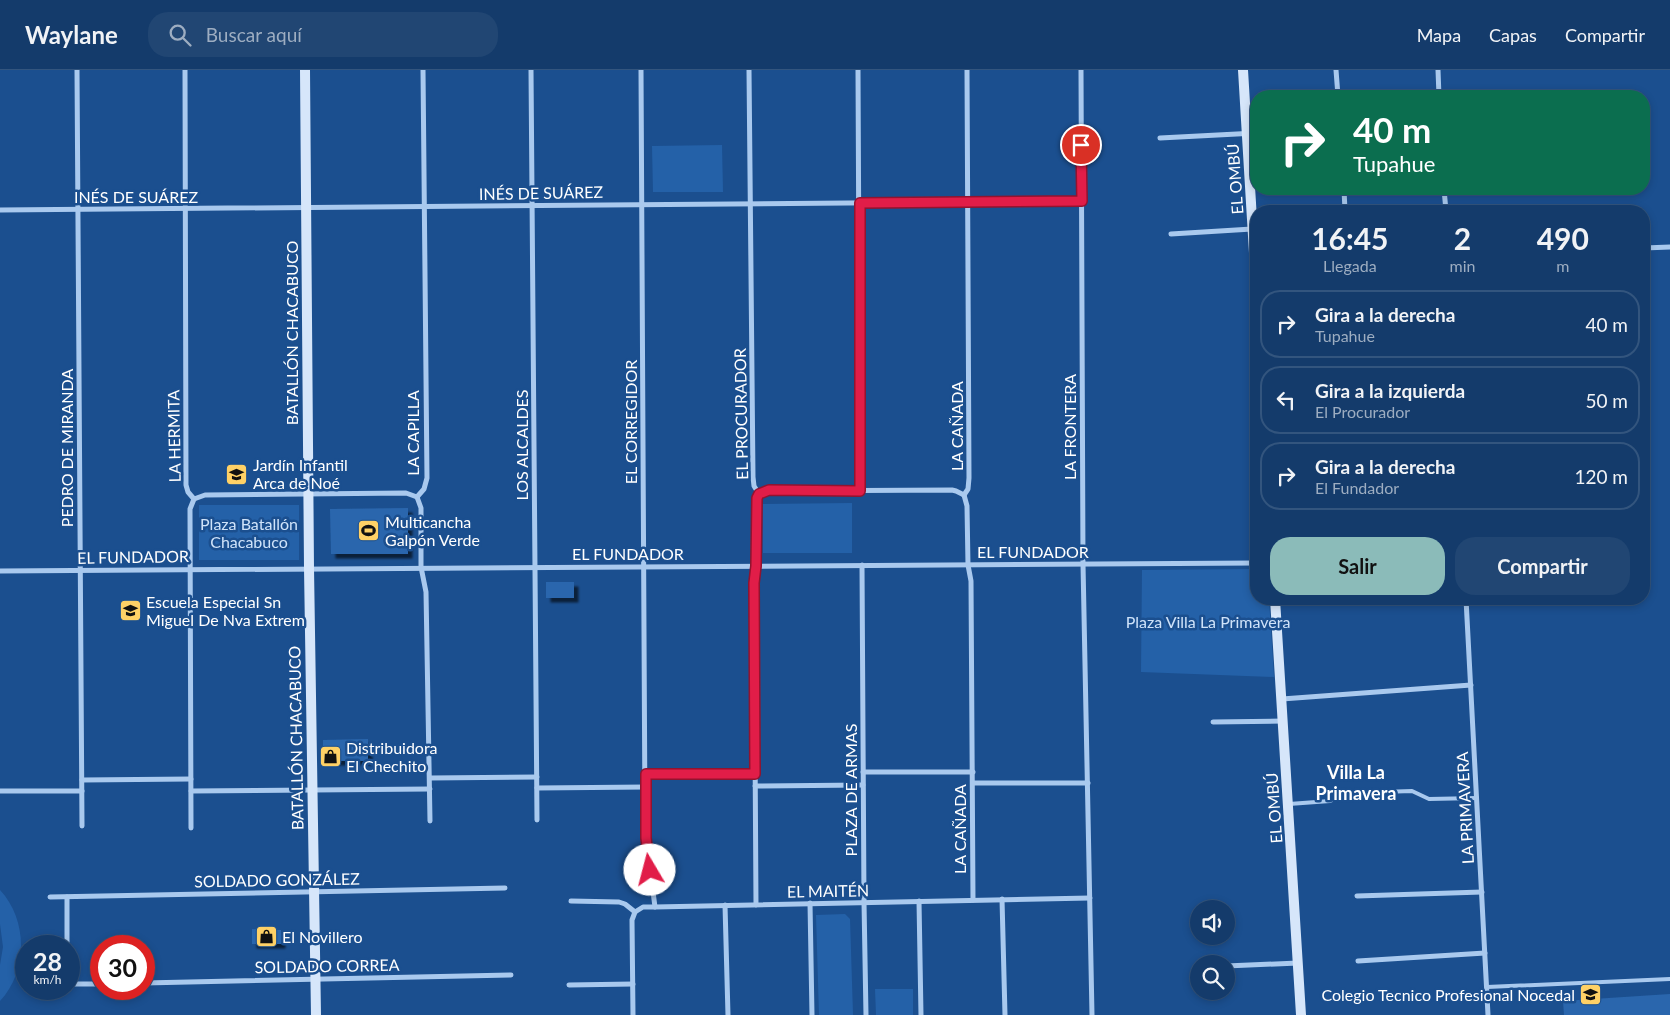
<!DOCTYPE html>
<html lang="es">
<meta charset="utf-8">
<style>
:root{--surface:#143b6b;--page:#214673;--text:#f1f3f6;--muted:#9dadc1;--line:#33557e;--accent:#8bbbb9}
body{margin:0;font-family:Lato,sans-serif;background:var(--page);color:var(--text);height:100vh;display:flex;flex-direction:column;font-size:19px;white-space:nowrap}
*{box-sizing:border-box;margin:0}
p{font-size:16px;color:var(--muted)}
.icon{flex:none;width:28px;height:28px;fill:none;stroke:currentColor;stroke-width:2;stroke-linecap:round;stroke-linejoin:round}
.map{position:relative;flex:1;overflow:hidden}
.side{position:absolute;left:1250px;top:135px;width:400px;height:400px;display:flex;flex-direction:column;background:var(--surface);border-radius:20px;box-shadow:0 2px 8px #0003,0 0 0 1px var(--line)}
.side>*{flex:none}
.top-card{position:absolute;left:1250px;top:20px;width:400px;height:105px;border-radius:20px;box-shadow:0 2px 8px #0003,0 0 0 1px var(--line);background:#0b6e4f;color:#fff;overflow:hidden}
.tools{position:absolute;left:1190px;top:830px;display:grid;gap:10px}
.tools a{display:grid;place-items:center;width:45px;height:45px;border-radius:50%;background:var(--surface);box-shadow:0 2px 8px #0003,0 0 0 1px var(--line);font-size:25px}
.speed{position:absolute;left:15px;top:865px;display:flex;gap:10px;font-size:25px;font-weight:700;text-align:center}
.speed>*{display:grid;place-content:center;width:65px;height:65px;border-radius:50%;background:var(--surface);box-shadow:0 2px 8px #0003,0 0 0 1px var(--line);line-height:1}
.speed small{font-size:12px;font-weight:400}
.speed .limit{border:8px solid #d22;background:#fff;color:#111}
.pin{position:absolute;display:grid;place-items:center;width:42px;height:42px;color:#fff;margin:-21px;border:2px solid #fff;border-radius:50%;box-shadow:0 1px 5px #0007}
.me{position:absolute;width:55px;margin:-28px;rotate:352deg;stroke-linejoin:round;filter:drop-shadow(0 0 4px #0008)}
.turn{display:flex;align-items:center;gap:18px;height:105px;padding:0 20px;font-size:22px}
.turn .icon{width:65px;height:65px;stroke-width:2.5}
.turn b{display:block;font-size:35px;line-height:42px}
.eta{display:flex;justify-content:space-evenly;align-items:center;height:85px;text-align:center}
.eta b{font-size:30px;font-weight:700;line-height:35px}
.cta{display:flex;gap:10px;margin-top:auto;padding:10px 20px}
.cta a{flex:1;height:58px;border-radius:20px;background:var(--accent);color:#111;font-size:20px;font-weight:700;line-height:58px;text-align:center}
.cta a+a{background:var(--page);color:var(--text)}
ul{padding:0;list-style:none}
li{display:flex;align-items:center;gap:15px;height:68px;margin:0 10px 8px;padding:0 10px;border:2px solid var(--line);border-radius:20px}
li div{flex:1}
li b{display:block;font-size:19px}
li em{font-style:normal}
header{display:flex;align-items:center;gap:30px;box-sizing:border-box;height:70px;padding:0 25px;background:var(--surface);border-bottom:1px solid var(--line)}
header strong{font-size:24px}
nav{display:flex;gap:28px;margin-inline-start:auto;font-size:18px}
.search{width:350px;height:45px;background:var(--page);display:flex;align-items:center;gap:12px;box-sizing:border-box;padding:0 18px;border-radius:20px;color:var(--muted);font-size:19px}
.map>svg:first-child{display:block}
.green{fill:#2461a8}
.building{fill:#2a66ad;filter:url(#shadow)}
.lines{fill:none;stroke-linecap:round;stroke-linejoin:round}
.lane{stroke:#a9c9ee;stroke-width:4}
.street{stroke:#a9c9ee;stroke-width:5}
.secondary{stroke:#d6e6fa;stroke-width:10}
.route-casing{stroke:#92132f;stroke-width:12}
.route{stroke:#e11d48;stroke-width:9}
.labels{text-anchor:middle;stroke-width:5;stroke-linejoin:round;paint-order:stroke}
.street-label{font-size:16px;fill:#fff;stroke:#1b4f8f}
.poi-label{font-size:16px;fill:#fff;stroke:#1b4f8f;text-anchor:start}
.park-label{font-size:16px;fill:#cfe3fa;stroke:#1b4f8f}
.neighbourhood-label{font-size:18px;font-weight:bold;fill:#fff;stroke:#1b4f8f}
</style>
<header>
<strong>Waylane</strong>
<div class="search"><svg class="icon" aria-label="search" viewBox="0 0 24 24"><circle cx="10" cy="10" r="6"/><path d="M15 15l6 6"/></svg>Buscar aquí</div>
<nav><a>Mapa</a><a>Capas</a><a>Compartir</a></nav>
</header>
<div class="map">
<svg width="1670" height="945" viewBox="0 0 1670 945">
<defs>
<filter id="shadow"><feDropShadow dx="4.5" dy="4.5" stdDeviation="1" flood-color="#0009"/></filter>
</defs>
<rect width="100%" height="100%" fill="#1b4f8f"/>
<g class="green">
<polygon points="722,75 723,122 653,122 652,76"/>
<polygon points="852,433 852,483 763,483 763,434"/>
<rect x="199" y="435" width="100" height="55"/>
<polygon points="1256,499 1256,529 1269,529 1274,607 1141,602 1142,500"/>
<path d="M0,820C28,850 28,901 0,931V895L3,877L0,854Z"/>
<polygon points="845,844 850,849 853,945 819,945 816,845"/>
<polygon points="875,919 913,919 913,945 876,945"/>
</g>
<g class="building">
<polygon points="408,438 408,484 331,484 330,439"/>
<rect x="546" y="512" width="28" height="16"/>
<polygon points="368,669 368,691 323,691 323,670"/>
<polygon points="252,859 281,860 281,874 252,874"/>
<polygon points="1670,924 1670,945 1564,945 1563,931"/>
</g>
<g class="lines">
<g class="lane">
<polyline points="1289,734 1330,731 1350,723 1412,721 1429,729 1477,728"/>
<polyline points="1487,917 1670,909"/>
</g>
<g class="street">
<polyline points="77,0 82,756"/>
<polyline points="185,0 186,415 188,422 194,429"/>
<polyline points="531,0 537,750"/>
<polyline points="641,0 645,750 646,768 655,837"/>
<polyline points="749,0 753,407 754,416 759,424"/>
<polyline points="858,0 860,421"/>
<polyline points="1081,0 1083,494 1092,945"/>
<polyline points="1336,0 1338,26"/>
<polyline points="1438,0 1439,26"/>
<polyline points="1160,68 1256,63"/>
<polyline points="1344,119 1345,141"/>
<polyline points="1444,119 1446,141"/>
<polyline points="0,140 1082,131"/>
<polyline points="1171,164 1252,159"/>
<polyline points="1644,178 1670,177"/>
<polyline points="759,424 769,421 952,420 956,421 964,425"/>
<polyline points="964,425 968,419 969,408 967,0"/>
<polyline points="964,425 967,436 968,495 971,511 973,830"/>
<polyline points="417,427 424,419 427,408 423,0"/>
<polyline points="417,427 421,438 421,497 426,522 430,751"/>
<polyline points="194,429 205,425 406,423 417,427"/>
<polyline points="862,495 864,832 866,945"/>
<polyline points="0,501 1256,493"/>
<polyline points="1466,529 1488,945"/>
<polyline points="1282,629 1471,615"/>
<polyline points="1213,652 1283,651"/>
<polyline points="863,702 973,702"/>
<polyline points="646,704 755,704"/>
<polyline points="430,708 537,707"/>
<polyline points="82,710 191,709"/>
<polyline points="973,713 1088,713"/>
<polyline points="755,716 863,715"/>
<polyline points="537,718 646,717"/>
<polyline points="0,721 82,721"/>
<polyline points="191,721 430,719"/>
<polyline points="191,758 190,439 194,429"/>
<polyline points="1357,826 1482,822"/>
<polyline points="50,827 505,818"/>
<polyline points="67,827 67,876"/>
<polyline points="1002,829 1005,945"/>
<polyline points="571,831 619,832 625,834 635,842"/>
<polyline points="919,831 921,945"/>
<polyline points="810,833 812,945"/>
<polyline points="725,835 728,945"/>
<polyline points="756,835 754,513 757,496 755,432 759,424"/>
<polyline points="635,842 643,837 655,837 1090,828"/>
<polyline points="1358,891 1485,883"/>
<polyline points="1226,896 1298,893"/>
<polyline points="144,913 511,905"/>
<polyline points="69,914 101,914"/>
<polyline points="569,915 633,914"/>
<polyline points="633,945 632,850 635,842"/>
</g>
<g class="secondary">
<polyline points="305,0 309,498 316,945"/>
<polyline points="1243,0 1256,216"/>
<polyline points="1275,529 1301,945"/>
</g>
</g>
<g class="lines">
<defs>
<polyline id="route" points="650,800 646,768 646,704 755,704 754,513 756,496 757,428 759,424 769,420 860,421 860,133 1082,131 1081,75"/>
</defs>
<use href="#route" class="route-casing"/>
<use href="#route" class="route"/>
</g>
<defs>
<symbol id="school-square" viewBox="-11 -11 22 22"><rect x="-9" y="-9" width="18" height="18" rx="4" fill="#ffd166" stroke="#1b4f8f"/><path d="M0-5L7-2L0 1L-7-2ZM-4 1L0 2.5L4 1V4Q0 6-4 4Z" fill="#111"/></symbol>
<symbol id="stadium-square" viewBox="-11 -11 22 22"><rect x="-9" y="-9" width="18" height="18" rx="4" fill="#ffd166" stroke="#1b4f8f"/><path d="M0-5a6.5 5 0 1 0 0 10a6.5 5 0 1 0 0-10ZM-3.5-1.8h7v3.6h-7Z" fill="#111"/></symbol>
<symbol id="shop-square" viewBox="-11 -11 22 22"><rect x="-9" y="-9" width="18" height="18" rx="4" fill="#ffd166" stroke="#1b4f8f"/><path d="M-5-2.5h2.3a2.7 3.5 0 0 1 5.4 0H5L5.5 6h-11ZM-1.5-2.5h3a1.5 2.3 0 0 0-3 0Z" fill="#111"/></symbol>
</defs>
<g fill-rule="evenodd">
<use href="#school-square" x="224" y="392" width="25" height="25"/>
<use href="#stadium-square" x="356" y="448" width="25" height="25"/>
<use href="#school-square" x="118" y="528" width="25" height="25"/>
<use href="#shop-square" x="318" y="674" width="25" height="25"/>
<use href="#shop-square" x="254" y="854" width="25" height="25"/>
<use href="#school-square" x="1578" y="912" width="25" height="25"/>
</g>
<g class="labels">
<g class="street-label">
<text transform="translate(1235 109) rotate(-94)" y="6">EL OMBÚ</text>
<text transform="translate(541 123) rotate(-1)" y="6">INÉS DE SUÁREZ</text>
<text x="136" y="133">INÉS DE SUÁREZ</text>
<text transform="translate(292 263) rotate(-90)" y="6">BATALLÓN CHACABUCO</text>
<text transform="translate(741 344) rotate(-91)" y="6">EL PROCURADOR</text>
<text transform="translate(631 352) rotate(-90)" y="6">EL CORREGIDOR</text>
<text transform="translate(957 356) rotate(-90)" y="6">LA CAÑADA</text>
<text transform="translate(1070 357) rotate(-90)" y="6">LA FRONTERA</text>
<text transform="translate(413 363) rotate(-90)" y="6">LA CAPILLA</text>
<text transform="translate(174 366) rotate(-91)" y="6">LA HERMITA</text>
<text transform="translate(522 375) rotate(-90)" y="6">LOS ALCALDES</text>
<text transform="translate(67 378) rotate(-90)" y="6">PEDRO DE MIRANDA</text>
<text x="1033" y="488">EL FUNDADOR</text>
<text x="628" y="490">EL FUNDADOR</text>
<text transform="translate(133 487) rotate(-1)" y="6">EL FUNDADOR</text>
<text transform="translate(296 668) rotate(-91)" y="6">BATALLÓN CHACABUCO</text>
<text transform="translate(851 720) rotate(-90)" y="6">PLAZA DE ARMAS</text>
<text transform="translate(1274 738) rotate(-94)" y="6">EL OMBÚ</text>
<text transform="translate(1465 738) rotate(-93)" y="6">LA PRIMAVERA</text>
<text transform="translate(960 759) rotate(-90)" y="6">LA CAÑADA</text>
<text transform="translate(277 810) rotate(-1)" y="6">SOLDADO GONZÁLEZ</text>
<text transform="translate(828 821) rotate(-1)" y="6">EL MAITÉN</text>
<text transform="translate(327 896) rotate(-1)" y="6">SOLDADO CORREA</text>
</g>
<g class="poi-label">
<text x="253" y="401">Jardín Infantil<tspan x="253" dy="18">Arca de Noé</tspan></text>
<text x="385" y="458">Multicancha<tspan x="385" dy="18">Galpón Verde</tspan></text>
<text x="146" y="538">Escuela Especial Sn<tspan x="146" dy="18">Miguel De Nva Extrem</tspan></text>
<text x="346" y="684">Distribuidora<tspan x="346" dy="18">El Chechito</tspan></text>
<text x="282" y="873">El Novillero</text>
<text x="1575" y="931" text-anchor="end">Colegio Tecnico Profesional Nocedal</text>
</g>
<g class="park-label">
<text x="249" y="460">Plaza Batallón<tspan x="249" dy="18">Chacabuco</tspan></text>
<text x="1208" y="558">Plaza Villa La Primavera</text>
</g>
<g class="neighbourhood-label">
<text x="1356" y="709">Villa La<tspan x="1356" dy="21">Primavera</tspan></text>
</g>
</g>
</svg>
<div class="tools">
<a><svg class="icon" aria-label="sound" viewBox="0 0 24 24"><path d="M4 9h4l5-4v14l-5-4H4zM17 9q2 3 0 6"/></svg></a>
<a><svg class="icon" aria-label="search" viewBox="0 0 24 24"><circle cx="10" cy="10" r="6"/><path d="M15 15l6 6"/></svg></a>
</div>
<div class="speed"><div>28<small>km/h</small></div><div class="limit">30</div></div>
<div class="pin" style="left:1081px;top:75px;background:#d93025"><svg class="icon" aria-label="arrive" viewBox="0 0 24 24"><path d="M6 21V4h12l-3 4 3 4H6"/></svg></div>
<svg class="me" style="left:650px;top:800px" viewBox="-20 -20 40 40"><circle r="19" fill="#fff"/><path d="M0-13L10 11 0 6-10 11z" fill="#e11d48"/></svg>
<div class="top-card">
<div class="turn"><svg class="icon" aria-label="right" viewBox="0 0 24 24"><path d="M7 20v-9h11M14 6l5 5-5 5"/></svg><div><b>40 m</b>Tupahue</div></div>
</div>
<section class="side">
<div class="eta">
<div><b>16:45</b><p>Llegada</p></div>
<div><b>2</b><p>min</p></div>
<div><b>490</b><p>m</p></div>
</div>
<ul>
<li><svg class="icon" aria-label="right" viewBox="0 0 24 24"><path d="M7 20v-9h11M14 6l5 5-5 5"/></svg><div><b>Gira a la derecha</b><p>Tupahue</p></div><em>40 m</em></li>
<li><svg class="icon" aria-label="left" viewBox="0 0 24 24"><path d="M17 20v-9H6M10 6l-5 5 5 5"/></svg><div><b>Gira a la izquierda</b><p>El Procurador</p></div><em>50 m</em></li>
<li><svg class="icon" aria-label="right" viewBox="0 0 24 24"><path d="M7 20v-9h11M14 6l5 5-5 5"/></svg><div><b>Gira a la derecha</b><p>El Fundador</p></div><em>120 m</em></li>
</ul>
<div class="cta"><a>Salir</a><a>Compartir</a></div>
</section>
</div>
